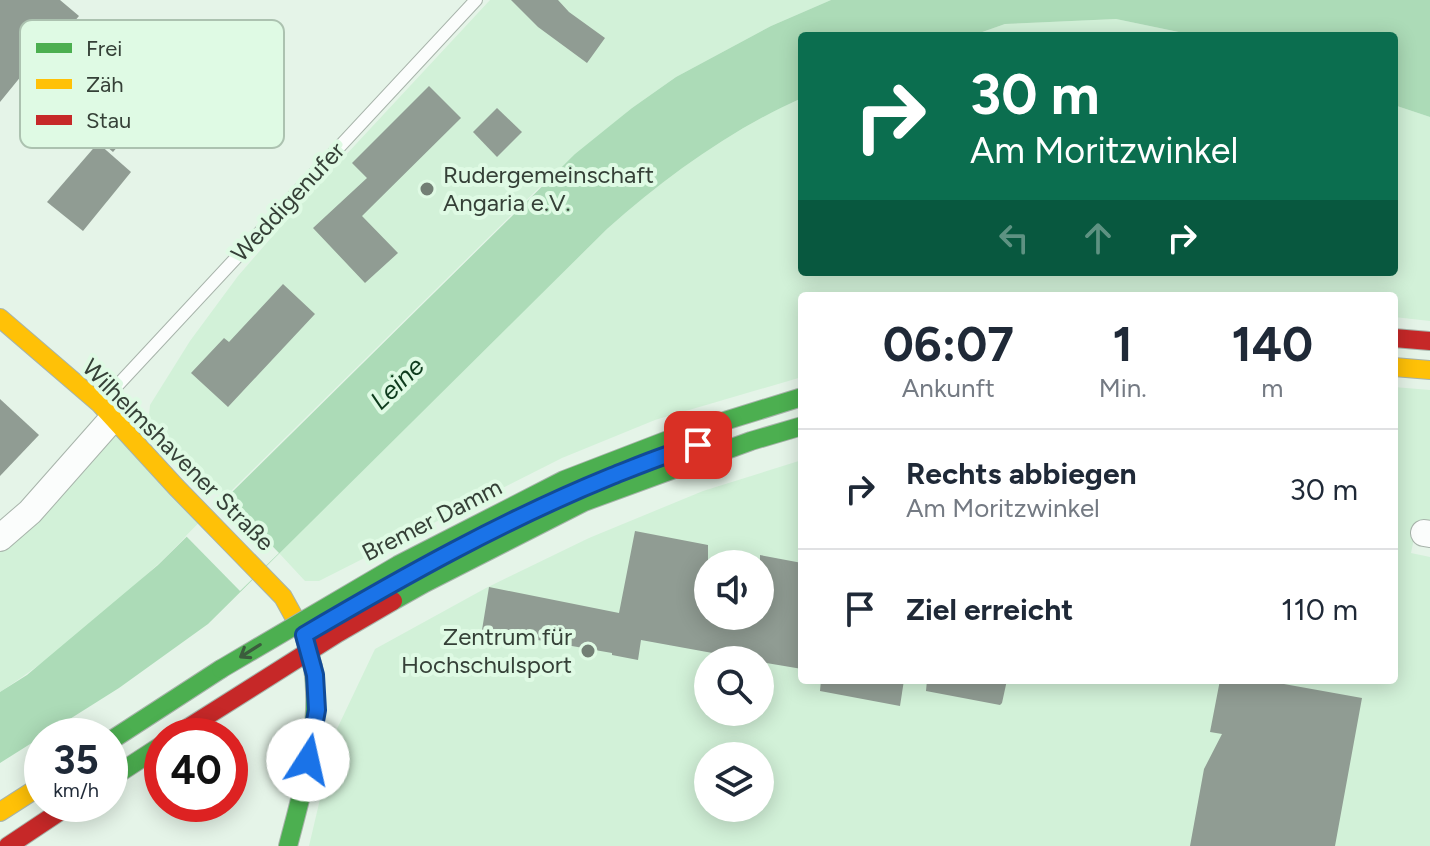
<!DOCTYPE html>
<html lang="de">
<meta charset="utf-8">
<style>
:root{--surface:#fff;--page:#f6f6f7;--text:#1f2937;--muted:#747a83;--line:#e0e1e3}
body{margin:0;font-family:Figtree,sans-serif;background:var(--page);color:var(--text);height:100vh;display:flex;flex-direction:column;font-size:30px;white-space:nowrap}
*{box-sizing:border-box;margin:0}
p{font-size:26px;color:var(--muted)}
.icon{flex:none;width:44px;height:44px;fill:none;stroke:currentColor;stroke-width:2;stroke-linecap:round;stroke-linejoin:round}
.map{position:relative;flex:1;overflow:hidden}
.sheet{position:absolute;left:798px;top:292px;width:600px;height:392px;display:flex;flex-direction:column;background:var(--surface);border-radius:8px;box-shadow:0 4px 20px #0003}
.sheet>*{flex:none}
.hud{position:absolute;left:798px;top:32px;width:600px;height:244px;border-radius:8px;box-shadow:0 4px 20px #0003;background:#0b6e4f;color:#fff;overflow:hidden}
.buttons{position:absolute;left:694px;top:550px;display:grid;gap:16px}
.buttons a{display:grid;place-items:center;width:80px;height:80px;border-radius:50%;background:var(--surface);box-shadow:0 4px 20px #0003;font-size:40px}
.speed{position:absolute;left:24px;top:718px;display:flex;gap:16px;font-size:40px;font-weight:700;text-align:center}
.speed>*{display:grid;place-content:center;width:104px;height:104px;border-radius:50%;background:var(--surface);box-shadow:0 4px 20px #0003;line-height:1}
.speed small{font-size:20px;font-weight:400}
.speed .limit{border:12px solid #d22;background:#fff;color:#111}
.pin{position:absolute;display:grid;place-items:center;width:68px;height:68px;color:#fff;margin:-34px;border-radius:16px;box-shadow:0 4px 12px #0006}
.me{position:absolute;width:88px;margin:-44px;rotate:10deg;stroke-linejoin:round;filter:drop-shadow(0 0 6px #0008)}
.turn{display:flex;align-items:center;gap:28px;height:168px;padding:0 40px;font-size:36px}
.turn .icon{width:104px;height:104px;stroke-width:2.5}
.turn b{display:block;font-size:56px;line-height:68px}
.lanes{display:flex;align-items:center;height:76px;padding:0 40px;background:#0003;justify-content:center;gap:40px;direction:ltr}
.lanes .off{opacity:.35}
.eta{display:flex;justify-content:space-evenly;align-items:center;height:136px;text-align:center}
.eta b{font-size:48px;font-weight:700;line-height:56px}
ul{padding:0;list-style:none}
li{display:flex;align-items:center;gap:24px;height:120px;padding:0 40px;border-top:2px solid var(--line)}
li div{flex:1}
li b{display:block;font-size:30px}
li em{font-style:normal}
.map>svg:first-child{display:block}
.green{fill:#d2f1d8;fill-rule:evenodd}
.water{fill:#acdbb7}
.pier{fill:#e5f4e8}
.building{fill:#909c93}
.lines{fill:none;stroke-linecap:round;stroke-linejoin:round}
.lane-casing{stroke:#a7b3aa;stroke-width:14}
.street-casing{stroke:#a7b3aa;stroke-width:28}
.fast-casing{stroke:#a7b3aa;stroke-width:20}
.slow-casing{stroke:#a7b3aa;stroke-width:20}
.jam-casing{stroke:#a7b3aa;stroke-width:20}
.lane{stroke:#fbfdfc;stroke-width:12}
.street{stroke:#fbfdfc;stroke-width:26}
.fast{stroke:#4caf50;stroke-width:18}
.slow{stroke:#ffc107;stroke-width:18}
.jam{stroke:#c62828;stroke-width:18}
.fast-bridge-casing{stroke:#a7b3aa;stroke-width:20;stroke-linecap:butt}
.jam-bridge-casing{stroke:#a7b3aa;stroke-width:20;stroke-linecap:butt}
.fast-bridge{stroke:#4caf50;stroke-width:18}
.jam-bridge{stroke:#c62828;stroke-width:18}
.oneway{stroke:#3b5c3d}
.route-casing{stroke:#114b97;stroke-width:20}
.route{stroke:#1a73e8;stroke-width:14}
.poi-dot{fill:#737f75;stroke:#dffae4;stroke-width:3}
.labels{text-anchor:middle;stroke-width:8;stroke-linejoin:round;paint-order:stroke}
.poi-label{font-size:24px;fill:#354037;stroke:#dffae4;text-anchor:start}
.street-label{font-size:24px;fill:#354037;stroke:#dffae4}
.water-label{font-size:26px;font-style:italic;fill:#0f3c1e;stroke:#dffae4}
.key{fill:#dffae4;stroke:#acc2b0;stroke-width:2}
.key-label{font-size:22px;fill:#354037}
</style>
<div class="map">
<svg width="1430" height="846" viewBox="0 0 1430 846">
<rect width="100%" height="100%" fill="#e5f4e8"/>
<g class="green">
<polygon points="490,0 831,0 771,26 676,77 632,108 551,176 225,497 155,426 149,416 150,405 190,341 238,276 303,201"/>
<polygon points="1116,19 1198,36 971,36 1005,24"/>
<path d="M802,98V272H1394V105L1430,117V321L1394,317V296H802V377L655,420L562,458L319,581H305L279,553L607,229C666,177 730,130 802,98Z"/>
<path d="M1394,387L1430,390V526L1417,524L1411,553L1430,557V846H309L336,731L375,649L486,588L589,538L703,491L802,460V680H1394ZM708,564H760V616H708ZM708,660H760V712H708ZM708,756H760V808H708Z"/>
<path d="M113,418L205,517C188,533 173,551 156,566C107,611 56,656 0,692V538Z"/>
</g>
<path class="water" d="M831,0H1430V117L1394,105V36H1198L1116,19L1005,24L971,36H802V98C730,130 666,177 607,229L208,624L119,688L0,763V692L27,675L158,565L575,154L632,108L676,77L771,26Z"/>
<polygon class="pier" points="225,497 279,553 240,591 186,536"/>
<g class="building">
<polygon points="0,0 60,0 79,16 48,52 64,67 62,68 133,129 113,152 22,75 0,102"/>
<polygon points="511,0 558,0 569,12 605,38 587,63 538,27"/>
<polygon points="429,86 461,118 362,216 398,253 365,283 313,228 367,178 352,163"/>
<polygon points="497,108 522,132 497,157 473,132"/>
<polygon points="98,143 131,172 83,231 47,202"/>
<polygon points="283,284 315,314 228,407 191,373 224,338 229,342"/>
<polygon points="0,399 39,435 0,476"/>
<polygon points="635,531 708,545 708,616 760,616 760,555 802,563 802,669 760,662 760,660 751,660 641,640 638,660 612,655 612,653 526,638 523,648 491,642 494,632 482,630 489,587 619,613"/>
<polygon points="821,680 904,680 900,706 820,691"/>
<polygon points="927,680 1007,680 1002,703 1000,705 926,691"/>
<polygon points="1220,680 1262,680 1362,698 1335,846 1190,846 1204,769 1222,734 1210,732"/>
</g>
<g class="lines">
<defs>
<polyline id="lane" points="102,402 476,0"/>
<g id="street">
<polyline points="1424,533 1430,534"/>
<polyline points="0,538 30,512 113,418"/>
</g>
<g id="fast">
<polyline points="110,741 221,669"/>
<polyline points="110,779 162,745"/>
<path d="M288,846C303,788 322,727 313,667"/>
</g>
<g id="slow">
<polyline points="0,318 100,404 176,487 283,597 304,635 313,667"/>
<polyline points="1394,367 1430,370"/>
<polyline points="0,812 42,785"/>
</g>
<g id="jam">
<polyline points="1394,338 1430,341"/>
<polyline points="8,846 71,804"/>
</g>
</defs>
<use href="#lane" class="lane-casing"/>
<use href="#street" class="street-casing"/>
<use href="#fast" class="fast-casing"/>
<use href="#slow" class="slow-casing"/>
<use href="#jam" class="jam-casing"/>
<use href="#lane" class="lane"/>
<use href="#street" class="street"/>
<use href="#fast" class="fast"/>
<use href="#slow" class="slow"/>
<use href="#jam" class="jam"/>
<defs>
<g id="fast-bridge">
<polyline points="393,601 425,583 584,502 751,441 802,426"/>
<polyline points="221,669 398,565 564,480 686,433 802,397"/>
</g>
<polyline id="jam-bridge" points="175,736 338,633 393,601"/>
</defs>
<use href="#fast-bridge" class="fast-bridge-casing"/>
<use href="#jam-bridge" class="jam-bridge-casing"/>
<use href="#fast-bridge" class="fast-bridge"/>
<use href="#jam-bridge" class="jam-bridge"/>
</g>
<defs><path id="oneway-shaft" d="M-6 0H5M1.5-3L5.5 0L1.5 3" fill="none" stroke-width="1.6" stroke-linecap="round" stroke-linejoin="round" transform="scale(2)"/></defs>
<use class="oneway" href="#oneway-shaft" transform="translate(250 651) rotate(148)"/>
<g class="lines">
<defs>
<path id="route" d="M308,760L317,710L315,675L304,635C404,576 504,520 612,476C640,465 668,453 698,445"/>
</defs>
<use href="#route" class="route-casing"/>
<use href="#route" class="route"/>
</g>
<g class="poi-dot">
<circle cx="427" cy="189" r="8"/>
<circle cx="588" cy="651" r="8"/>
</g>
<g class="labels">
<g class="poi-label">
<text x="443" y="183">Rudergemeinschaft<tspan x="443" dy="28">Angaria e.V.</tspan></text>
<text x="572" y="645" text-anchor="end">Zentrum für<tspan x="572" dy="28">Hochschulsport</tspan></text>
</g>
<g class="street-label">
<text transform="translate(288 202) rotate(-47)" y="8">Weddigenufer</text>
<text transform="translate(178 455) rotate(45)" y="8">Wilhelmshavener Straße</text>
<text transform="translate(432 520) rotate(-27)" y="8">Bremer Damm</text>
</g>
<g class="water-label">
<text transform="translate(397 383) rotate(-44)" y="9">Leine</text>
</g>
</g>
<rect x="20" y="20" width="264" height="128" rx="12" class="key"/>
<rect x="36" y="43" width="36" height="10" fill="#4caf50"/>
<rect x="36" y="79" width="36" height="10" fill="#ffc107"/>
<rect x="36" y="115" width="36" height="10" fill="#c62828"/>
<g class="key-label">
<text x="86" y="56">Frei</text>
<text x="86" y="92">Zäh</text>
<text x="86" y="128">Stau</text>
</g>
</svg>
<div class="buttons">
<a><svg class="icon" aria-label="sound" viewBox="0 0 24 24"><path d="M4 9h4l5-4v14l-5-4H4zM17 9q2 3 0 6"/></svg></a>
<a><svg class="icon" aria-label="search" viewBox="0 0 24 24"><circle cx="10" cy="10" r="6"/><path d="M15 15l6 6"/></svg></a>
<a><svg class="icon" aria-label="layers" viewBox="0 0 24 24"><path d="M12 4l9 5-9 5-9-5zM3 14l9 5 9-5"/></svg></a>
</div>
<div class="speed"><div>35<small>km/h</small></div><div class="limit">40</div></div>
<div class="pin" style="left:698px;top:445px;background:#d93025"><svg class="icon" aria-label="arrive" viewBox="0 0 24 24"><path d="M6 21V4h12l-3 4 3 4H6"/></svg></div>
<svg class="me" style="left:308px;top:760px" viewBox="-20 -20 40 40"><circle r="19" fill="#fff"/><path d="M0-13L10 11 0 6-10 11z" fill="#1a73e8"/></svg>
<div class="hud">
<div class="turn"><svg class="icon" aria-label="right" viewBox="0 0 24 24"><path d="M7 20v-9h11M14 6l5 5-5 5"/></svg><div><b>30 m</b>Am Moritzwinkel</div></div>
<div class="lanes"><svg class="icon off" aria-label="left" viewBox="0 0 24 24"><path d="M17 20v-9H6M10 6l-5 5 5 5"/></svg><svg class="icon off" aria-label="ahead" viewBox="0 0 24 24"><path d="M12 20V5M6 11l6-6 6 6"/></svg><svg class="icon" aria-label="right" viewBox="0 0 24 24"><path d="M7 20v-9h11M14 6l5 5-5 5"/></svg></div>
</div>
<section class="sheet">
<div class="eta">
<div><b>06:07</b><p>Ankunft</p></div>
<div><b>1</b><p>Min.</p></div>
<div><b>140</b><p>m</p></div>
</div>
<ul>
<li><svg class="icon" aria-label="right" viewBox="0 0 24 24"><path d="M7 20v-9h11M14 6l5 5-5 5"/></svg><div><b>Rechts abbiegen</b><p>Am Moritzwinkel</p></div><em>30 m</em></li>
<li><svg class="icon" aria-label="arrive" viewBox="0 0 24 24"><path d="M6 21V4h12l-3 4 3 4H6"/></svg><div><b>Ziel erreicht</b></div><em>110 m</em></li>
</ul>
</section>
</div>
